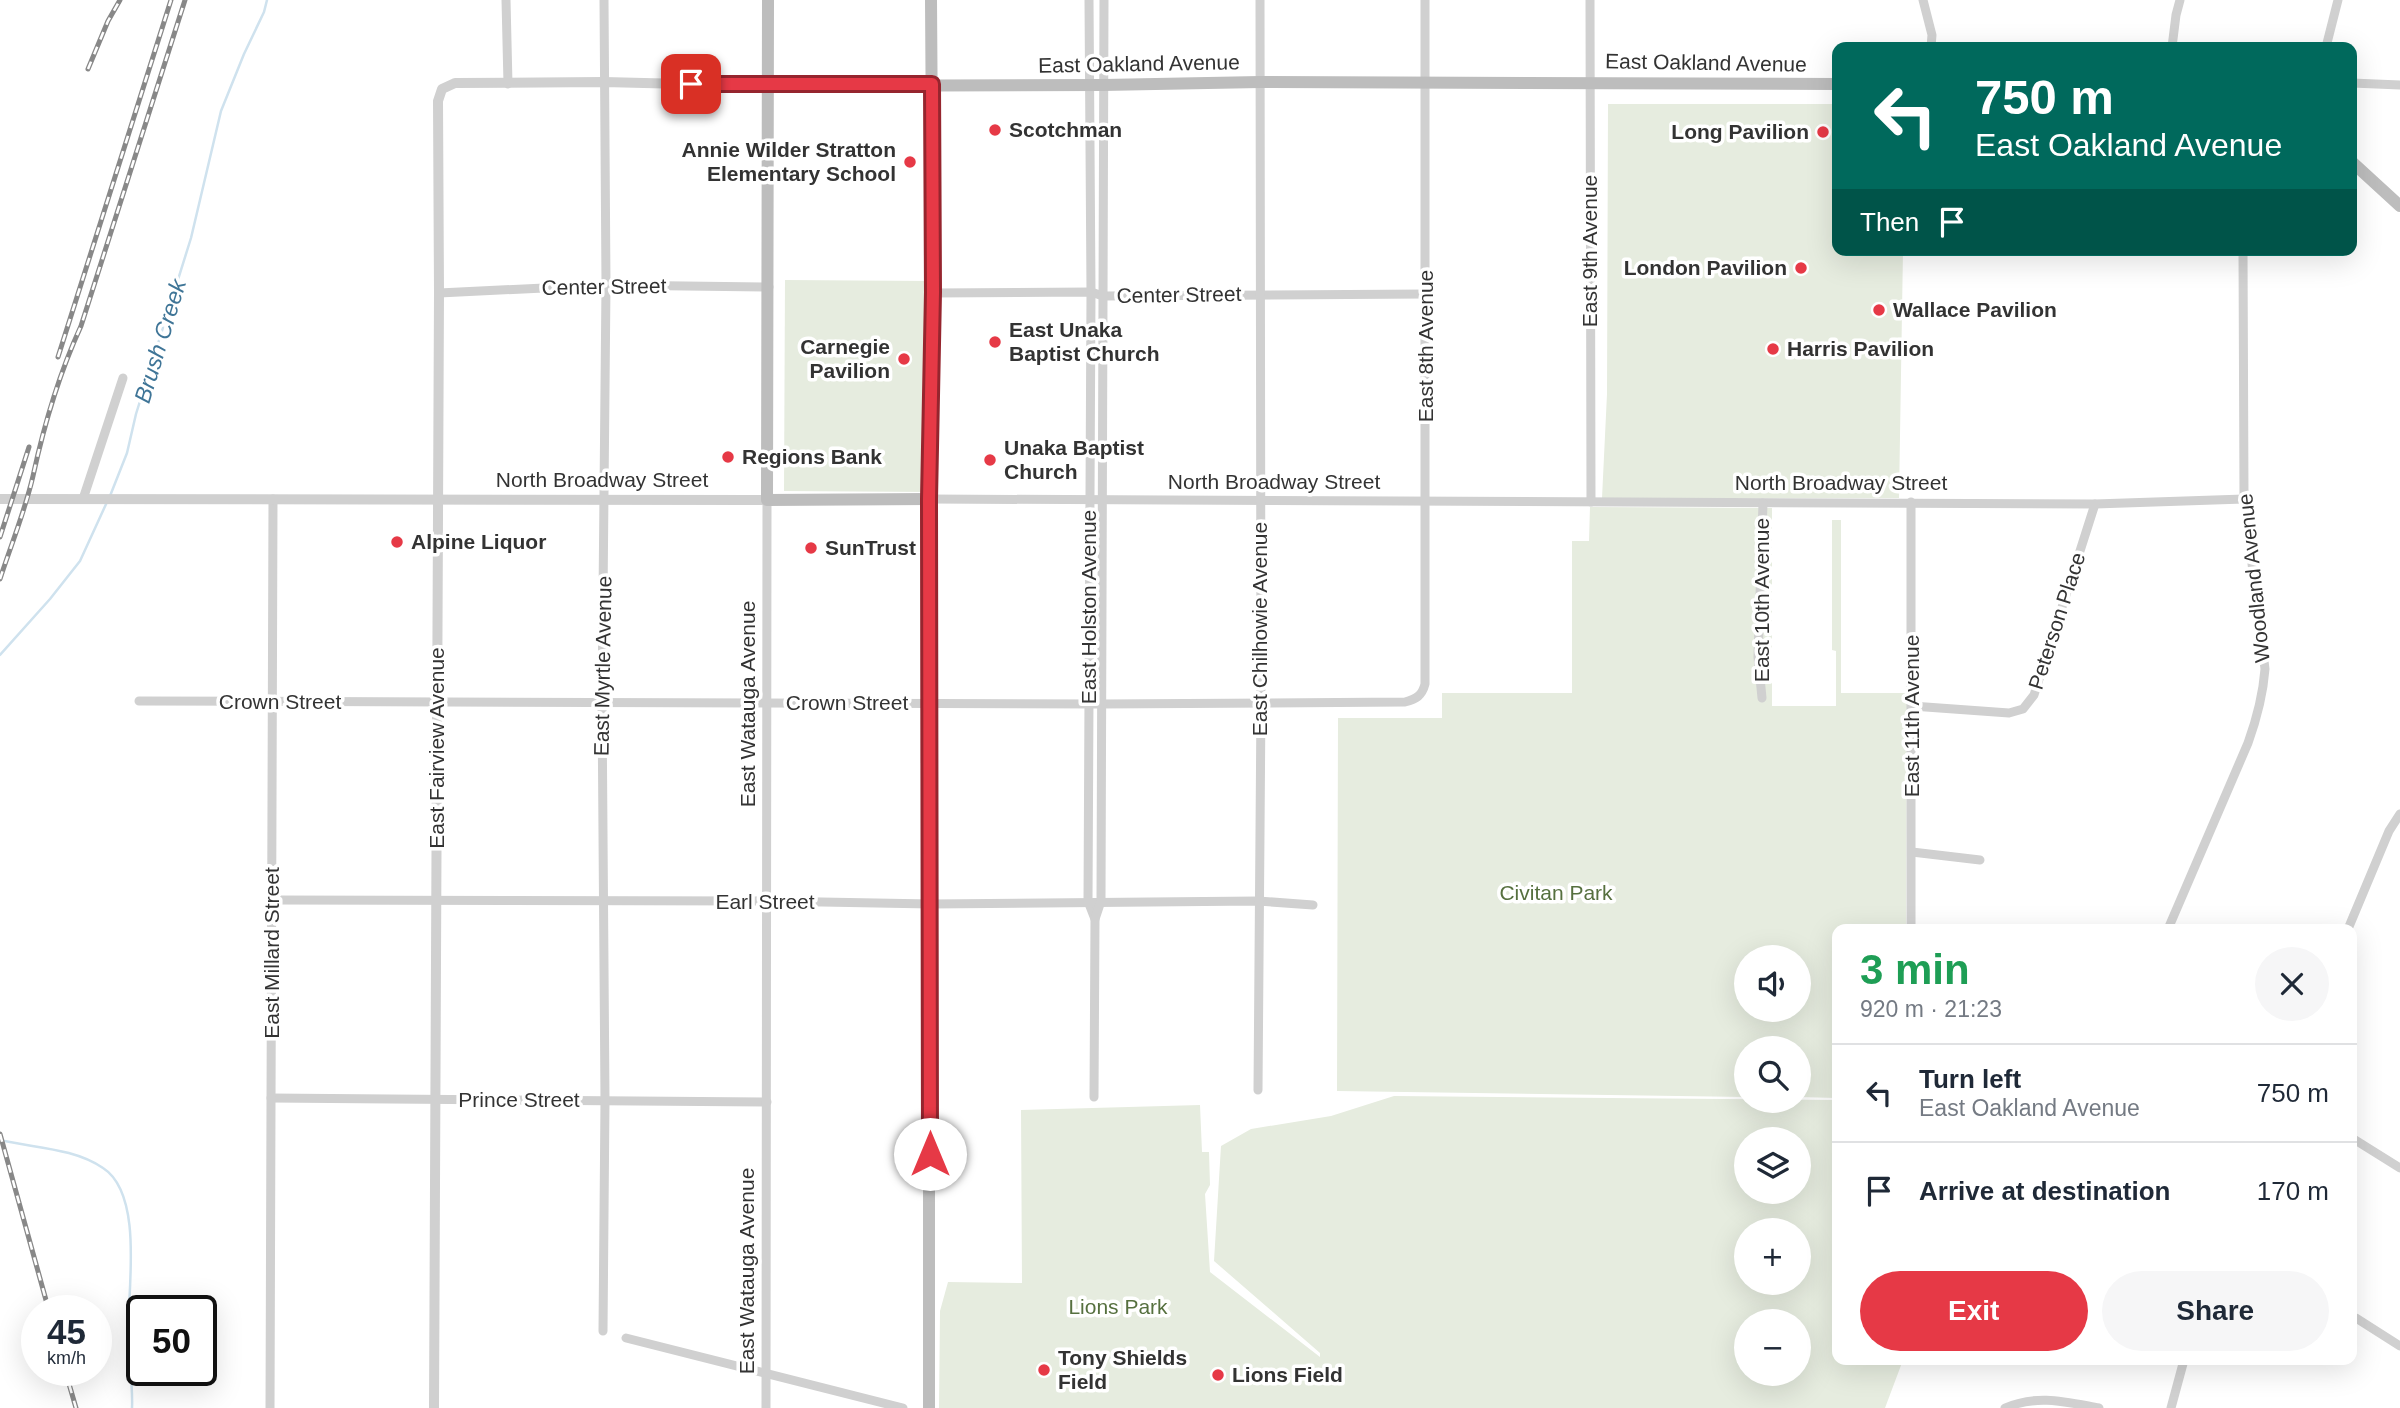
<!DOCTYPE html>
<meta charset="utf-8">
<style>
:root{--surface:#fff;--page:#f6f6f7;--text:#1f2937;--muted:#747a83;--line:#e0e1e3;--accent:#e63946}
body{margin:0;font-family:Helvetica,sans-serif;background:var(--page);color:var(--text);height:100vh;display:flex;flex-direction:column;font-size:26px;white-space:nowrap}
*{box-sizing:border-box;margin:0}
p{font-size:23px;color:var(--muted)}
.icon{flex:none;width:38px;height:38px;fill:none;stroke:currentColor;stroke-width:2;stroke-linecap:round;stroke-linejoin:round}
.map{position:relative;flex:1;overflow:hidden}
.panel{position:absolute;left:1832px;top:924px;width:525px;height:441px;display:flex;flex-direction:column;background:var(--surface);border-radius:14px;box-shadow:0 7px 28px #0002}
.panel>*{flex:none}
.top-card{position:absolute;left:1832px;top:42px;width:525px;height:214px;border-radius:14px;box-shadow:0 7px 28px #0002;background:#00695c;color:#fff;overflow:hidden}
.buttons{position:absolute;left:1734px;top:945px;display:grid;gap:14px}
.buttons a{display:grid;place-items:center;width:77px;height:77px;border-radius:50%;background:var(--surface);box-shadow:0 7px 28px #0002;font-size:35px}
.speed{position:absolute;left:21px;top:1295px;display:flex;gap:14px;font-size:35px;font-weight:700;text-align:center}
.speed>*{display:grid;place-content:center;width:91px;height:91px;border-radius:50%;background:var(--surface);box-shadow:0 7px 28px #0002;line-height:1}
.speed small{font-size:18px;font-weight:400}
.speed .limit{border:4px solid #111;border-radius:10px;background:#fff;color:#111}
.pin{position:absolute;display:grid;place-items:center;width:60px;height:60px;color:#fff;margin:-30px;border-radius:14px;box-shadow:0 4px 10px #0006}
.me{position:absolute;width:77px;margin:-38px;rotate:0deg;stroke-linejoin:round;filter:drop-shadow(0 0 5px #0008)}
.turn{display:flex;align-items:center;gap:24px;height:147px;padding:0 28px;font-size:32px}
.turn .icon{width:91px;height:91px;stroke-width:2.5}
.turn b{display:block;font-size:49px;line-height:60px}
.then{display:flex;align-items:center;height:66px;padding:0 28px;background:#0003;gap:14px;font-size:26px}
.round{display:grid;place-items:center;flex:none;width:74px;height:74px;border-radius:37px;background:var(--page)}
.summary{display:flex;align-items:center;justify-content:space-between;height:119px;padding:0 28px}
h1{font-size:42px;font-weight:700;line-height:52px;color:#1e9e55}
.primary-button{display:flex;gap:14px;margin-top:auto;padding:14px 28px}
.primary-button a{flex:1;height:80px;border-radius:42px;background:var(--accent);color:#fff;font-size:28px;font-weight:700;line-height:80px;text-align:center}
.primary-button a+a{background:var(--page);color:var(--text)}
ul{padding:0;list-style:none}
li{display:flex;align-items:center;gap:21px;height:98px;padding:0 28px;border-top:2px solid var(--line)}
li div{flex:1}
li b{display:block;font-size:26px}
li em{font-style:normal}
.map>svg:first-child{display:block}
.green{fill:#e6ecdf;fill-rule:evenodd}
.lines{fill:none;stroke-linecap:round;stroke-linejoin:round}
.stream{stroke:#cfe2ee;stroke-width:2.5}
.minor{stroke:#d0d0d0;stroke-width:9}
.tertiary{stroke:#d0d0d0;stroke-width:10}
.secondary{stroke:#bdbdbd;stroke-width:12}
.rail-casing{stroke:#888;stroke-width:5}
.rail{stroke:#fff;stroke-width:2.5;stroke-dasharray:8;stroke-linecap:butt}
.route-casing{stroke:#96252e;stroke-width:18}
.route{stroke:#e63946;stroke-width:12}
.poi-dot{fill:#e63946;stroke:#fff;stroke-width:2.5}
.labels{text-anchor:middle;stroke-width:7;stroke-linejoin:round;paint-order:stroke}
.street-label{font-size:21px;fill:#333;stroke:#fff}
.poi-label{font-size:21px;font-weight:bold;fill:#333;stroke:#fff;text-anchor:start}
.park-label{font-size:21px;fill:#56703f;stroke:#fff}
.water-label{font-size:23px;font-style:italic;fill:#3f7597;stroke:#fff}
</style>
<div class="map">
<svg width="2400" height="1408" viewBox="0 0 2400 1408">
<rect width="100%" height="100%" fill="#fff"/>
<g class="green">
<polygon points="1608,104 1837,104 1838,250 1903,250 1899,498 1602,498 1607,394"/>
<polygon points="785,280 930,281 928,492 784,491"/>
<path d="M1590,507L1772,508V706H1836V651L1832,650V520H1841V693H1907L1906,929H1838L1837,1098L1799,1097V1048H1746V1097L1337,1091L1338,718H1442V693H1572V541H1589ZM1746,957H1799V1010H1746Z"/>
<path d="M1394,1096L1837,1100L1838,1360H1903L1885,1408H939L940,1311L948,1282L1022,1283L1021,1110L1200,1105L1202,1152H1209L1210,1185L1205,1194L1210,1272L1320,1357V1353L1214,1261L1221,1146L1251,1129L1331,1116ZM1799,1139V1192H1746V1139ZM1746,1230H1799V1283H1746ZM1799,1321V1374H1746V1321Z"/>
</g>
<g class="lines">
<g class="stream">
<polyline points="110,496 127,453 136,414 191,238 221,111 244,54 264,12 267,0"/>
<polyline points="0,655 50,599 80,561 107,502"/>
<path d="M0,1140C34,1148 74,1148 103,1168C145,1195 127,1295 128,1338C129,1362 133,1384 132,1408"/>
</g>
<g class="minor">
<polyline points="506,0 508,84"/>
<polyline points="1089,0 1091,292 1088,901 1095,919"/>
<polyline points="1590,0 1591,502"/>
<polyline points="1923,0 1932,35 1931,47"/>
<polyline points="2172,47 2176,15 2180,0"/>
<polyline points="2326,47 2338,0"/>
<polyline points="2352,83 2400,85"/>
<polyline points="439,293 606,285 769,287"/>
<polyline points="933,293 1091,292 1103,296 1426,294"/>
<polyline points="83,499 123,378"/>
<polyline points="929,499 2095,504 2244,499"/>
<polyline points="1762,698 1758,657 1763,503"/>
<path d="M139,701L1101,704L1405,702C1416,699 1422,696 1425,684V0"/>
<polyline points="1912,706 2009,713 2023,709 2034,695 2095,504"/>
<polyline points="1912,852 1980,860"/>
<polyline points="272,900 767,901 931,904 1258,901 1313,905"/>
<polyline points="1911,929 1911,502"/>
<path d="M2168,929L2248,743C2257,718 2263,695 2265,669L2244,499L2243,250"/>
<polyline points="2348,929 2389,831 2400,814"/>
<polyline points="1258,1090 1261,703 1260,0"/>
<polyline points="1094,1097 1095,919 1101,901 1104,0"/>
<polyline points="271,1098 767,1102"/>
<polyline points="2352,1138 2400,1168"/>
<polyline points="2356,1318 2400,1346"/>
<polyline points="603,1331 605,1100 602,701 606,285 604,0"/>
<polyline points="626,1338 903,1408"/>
<polyline points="270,1408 273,499"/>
<polyline points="766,1408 767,500"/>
<path d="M2005,1408C2037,1394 2066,1402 2099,1408"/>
<polyline points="2171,1408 2184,1360"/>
</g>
<g class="tertiary">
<polyline points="0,499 767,500"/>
<polyline points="434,1408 439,293 438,101 442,89 455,83 604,82 768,86"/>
</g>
<g class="secondary">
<polyline points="768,0 767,500 929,499"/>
<polyline points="768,86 1103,85 1260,82 1838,84"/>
<polyline points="2352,162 2400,206"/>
<polyline points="929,1408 929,499 933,293 931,0"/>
</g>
<defs>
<g id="rail">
<polyline points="88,69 108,21 120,0"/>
<polyline points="58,357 171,0"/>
<polyline points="0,537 29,447"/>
<path d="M0,579C11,545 25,511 33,476C44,425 59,374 81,326L185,0"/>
<polyline points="0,1134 49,1311"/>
<polyline points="65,1370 76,1408"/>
</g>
</defs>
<use href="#rail" class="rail-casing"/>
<use href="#rail" class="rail"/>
</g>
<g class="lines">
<defs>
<polyline id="route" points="691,84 932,84 933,292 929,499 930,1154"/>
</defs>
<use href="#route" class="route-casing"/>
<use href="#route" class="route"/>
</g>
<g class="poi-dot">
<circle cx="995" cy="130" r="7"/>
<circle cx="1823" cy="132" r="7"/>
<circle cx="910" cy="162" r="7"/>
<circle cx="1801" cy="268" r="7"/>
<circle cx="1879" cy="310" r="7"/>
<circle cx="995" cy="342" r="7"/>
<circle cx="1773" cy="349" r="7"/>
<circle cx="904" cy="359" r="7"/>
<circle cx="728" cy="457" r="7"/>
<circle cx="990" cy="460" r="7"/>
<circle cx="397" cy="542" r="7"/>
<circle cx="811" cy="548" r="7"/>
<circle cx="1044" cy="1370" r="7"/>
<circle cx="1218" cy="1375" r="7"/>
</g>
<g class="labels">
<g class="street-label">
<text transform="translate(1706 63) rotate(1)" y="7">East Oakland Avenue</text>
<text transform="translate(1139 64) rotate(-1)" y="7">East Oakland Avenue</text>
<text transform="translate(1590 251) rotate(-90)" y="7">East 9th Avenue</text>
<text transform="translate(604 287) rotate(-1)" y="7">Center Street</text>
<text transform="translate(1179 295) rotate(-1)" y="7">Center Street</text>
<text transform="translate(1426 346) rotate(-90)" y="7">East 8th Avenue</text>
<text x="602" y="487">North Broadway Street</text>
<text x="1274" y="489">North Broadway Street</text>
<text x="1841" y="490">North Broadway Street</text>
<text transform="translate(2254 578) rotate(-96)" y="7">Woodland Avenue</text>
<text transform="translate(1762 600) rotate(-90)" y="7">East 10th Avenue</text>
<text transform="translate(1089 607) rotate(-90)" y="7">East Holston Avenue</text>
<text transform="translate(2057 621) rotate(-72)" y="7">Peterson Place</text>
<text transform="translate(1260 629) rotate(-90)" y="7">East Chilhowie Avenue</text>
<text transform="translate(603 666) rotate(-89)" y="7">East Myrtle Avenue</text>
<text x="280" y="709">Crown Street</text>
<text x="847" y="710">Crown Street</text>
<text transform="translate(748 704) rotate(-90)" y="7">East Watauga Avenue</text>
<text transform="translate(1912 716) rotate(-90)" y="7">East 11th Avenue</text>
<text transform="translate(437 748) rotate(-90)" y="7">East Fairview Avenue</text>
<text x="765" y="909">Earl Street</text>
<text transform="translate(272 953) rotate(-90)" y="7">East Millard Street</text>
<text x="519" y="1107">Prince Street</text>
<text transform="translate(747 1271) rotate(-90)" y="7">East Watauga Avenue</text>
</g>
<g class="poi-label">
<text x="1009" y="137">Scotchman</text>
<text x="1809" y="139" text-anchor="end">Long Pavilion</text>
<text x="896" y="157" text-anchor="end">Annie Wilder Stratton<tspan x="896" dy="24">Elementary School</tspan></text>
<text x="1787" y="275" text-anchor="end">London Pavilion</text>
<text x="1893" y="317">Wallace Pavilion</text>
<text x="1009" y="337">East Unaka<tspan x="1009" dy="24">Baptist Church</tspan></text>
<text x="890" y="354" text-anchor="end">Carnegie<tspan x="890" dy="24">Pavilion</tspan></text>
<text x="1787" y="356">Harris Pavilion</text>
<text x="1004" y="455">Unaka Baptist<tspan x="1004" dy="24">Church</tspan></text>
<text x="742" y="464">Regions Bank</text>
<text x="411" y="549">Alpine Liquor</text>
<text x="825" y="555">SunTrust</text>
<text x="1058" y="1365">Tony Shields<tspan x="1058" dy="24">Field</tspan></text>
<text x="1232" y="1382">Lions Field</text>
</g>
<g class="park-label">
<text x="1556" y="900">Civitan Park</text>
<text x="1118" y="1314">Lions Park</text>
</g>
<g class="water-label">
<text transform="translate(160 341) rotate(-73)" y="8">Brush Creek</text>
</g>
</g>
</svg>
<div class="buttons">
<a><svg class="icon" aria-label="sound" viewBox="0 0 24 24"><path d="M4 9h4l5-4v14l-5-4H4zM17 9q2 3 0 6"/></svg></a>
<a><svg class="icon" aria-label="search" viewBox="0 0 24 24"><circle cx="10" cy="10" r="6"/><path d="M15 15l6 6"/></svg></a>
<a><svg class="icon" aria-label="layers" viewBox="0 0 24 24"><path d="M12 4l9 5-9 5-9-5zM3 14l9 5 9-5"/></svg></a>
<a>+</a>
<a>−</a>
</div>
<div class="speed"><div>45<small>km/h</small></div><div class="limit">50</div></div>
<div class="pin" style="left:691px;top:84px;background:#d93025"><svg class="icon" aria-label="arrive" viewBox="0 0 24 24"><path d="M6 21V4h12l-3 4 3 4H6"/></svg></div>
<svg class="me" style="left:930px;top:1154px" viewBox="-20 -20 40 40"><circle r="19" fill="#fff"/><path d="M0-13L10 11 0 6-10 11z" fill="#e63946"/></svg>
<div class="top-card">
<div class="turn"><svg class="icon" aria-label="left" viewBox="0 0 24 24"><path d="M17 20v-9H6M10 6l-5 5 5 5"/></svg><div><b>750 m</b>East Oakland Avenue</div></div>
<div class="then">Then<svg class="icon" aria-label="arrive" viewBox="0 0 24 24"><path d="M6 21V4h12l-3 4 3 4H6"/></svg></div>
</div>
<section class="panel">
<div class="summary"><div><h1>3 min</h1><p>920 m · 21:23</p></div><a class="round"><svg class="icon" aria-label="close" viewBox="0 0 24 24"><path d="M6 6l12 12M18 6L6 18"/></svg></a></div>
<ul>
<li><svg class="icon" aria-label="left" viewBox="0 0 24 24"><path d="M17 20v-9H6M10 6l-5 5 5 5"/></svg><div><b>Turn left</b><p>East Oakland Avenue</p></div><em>750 m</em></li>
<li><svg class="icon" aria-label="arrive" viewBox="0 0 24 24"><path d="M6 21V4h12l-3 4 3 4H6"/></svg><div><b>Arrive at destination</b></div><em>170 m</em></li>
</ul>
<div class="primary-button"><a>Exit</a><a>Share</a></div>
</section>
</div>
